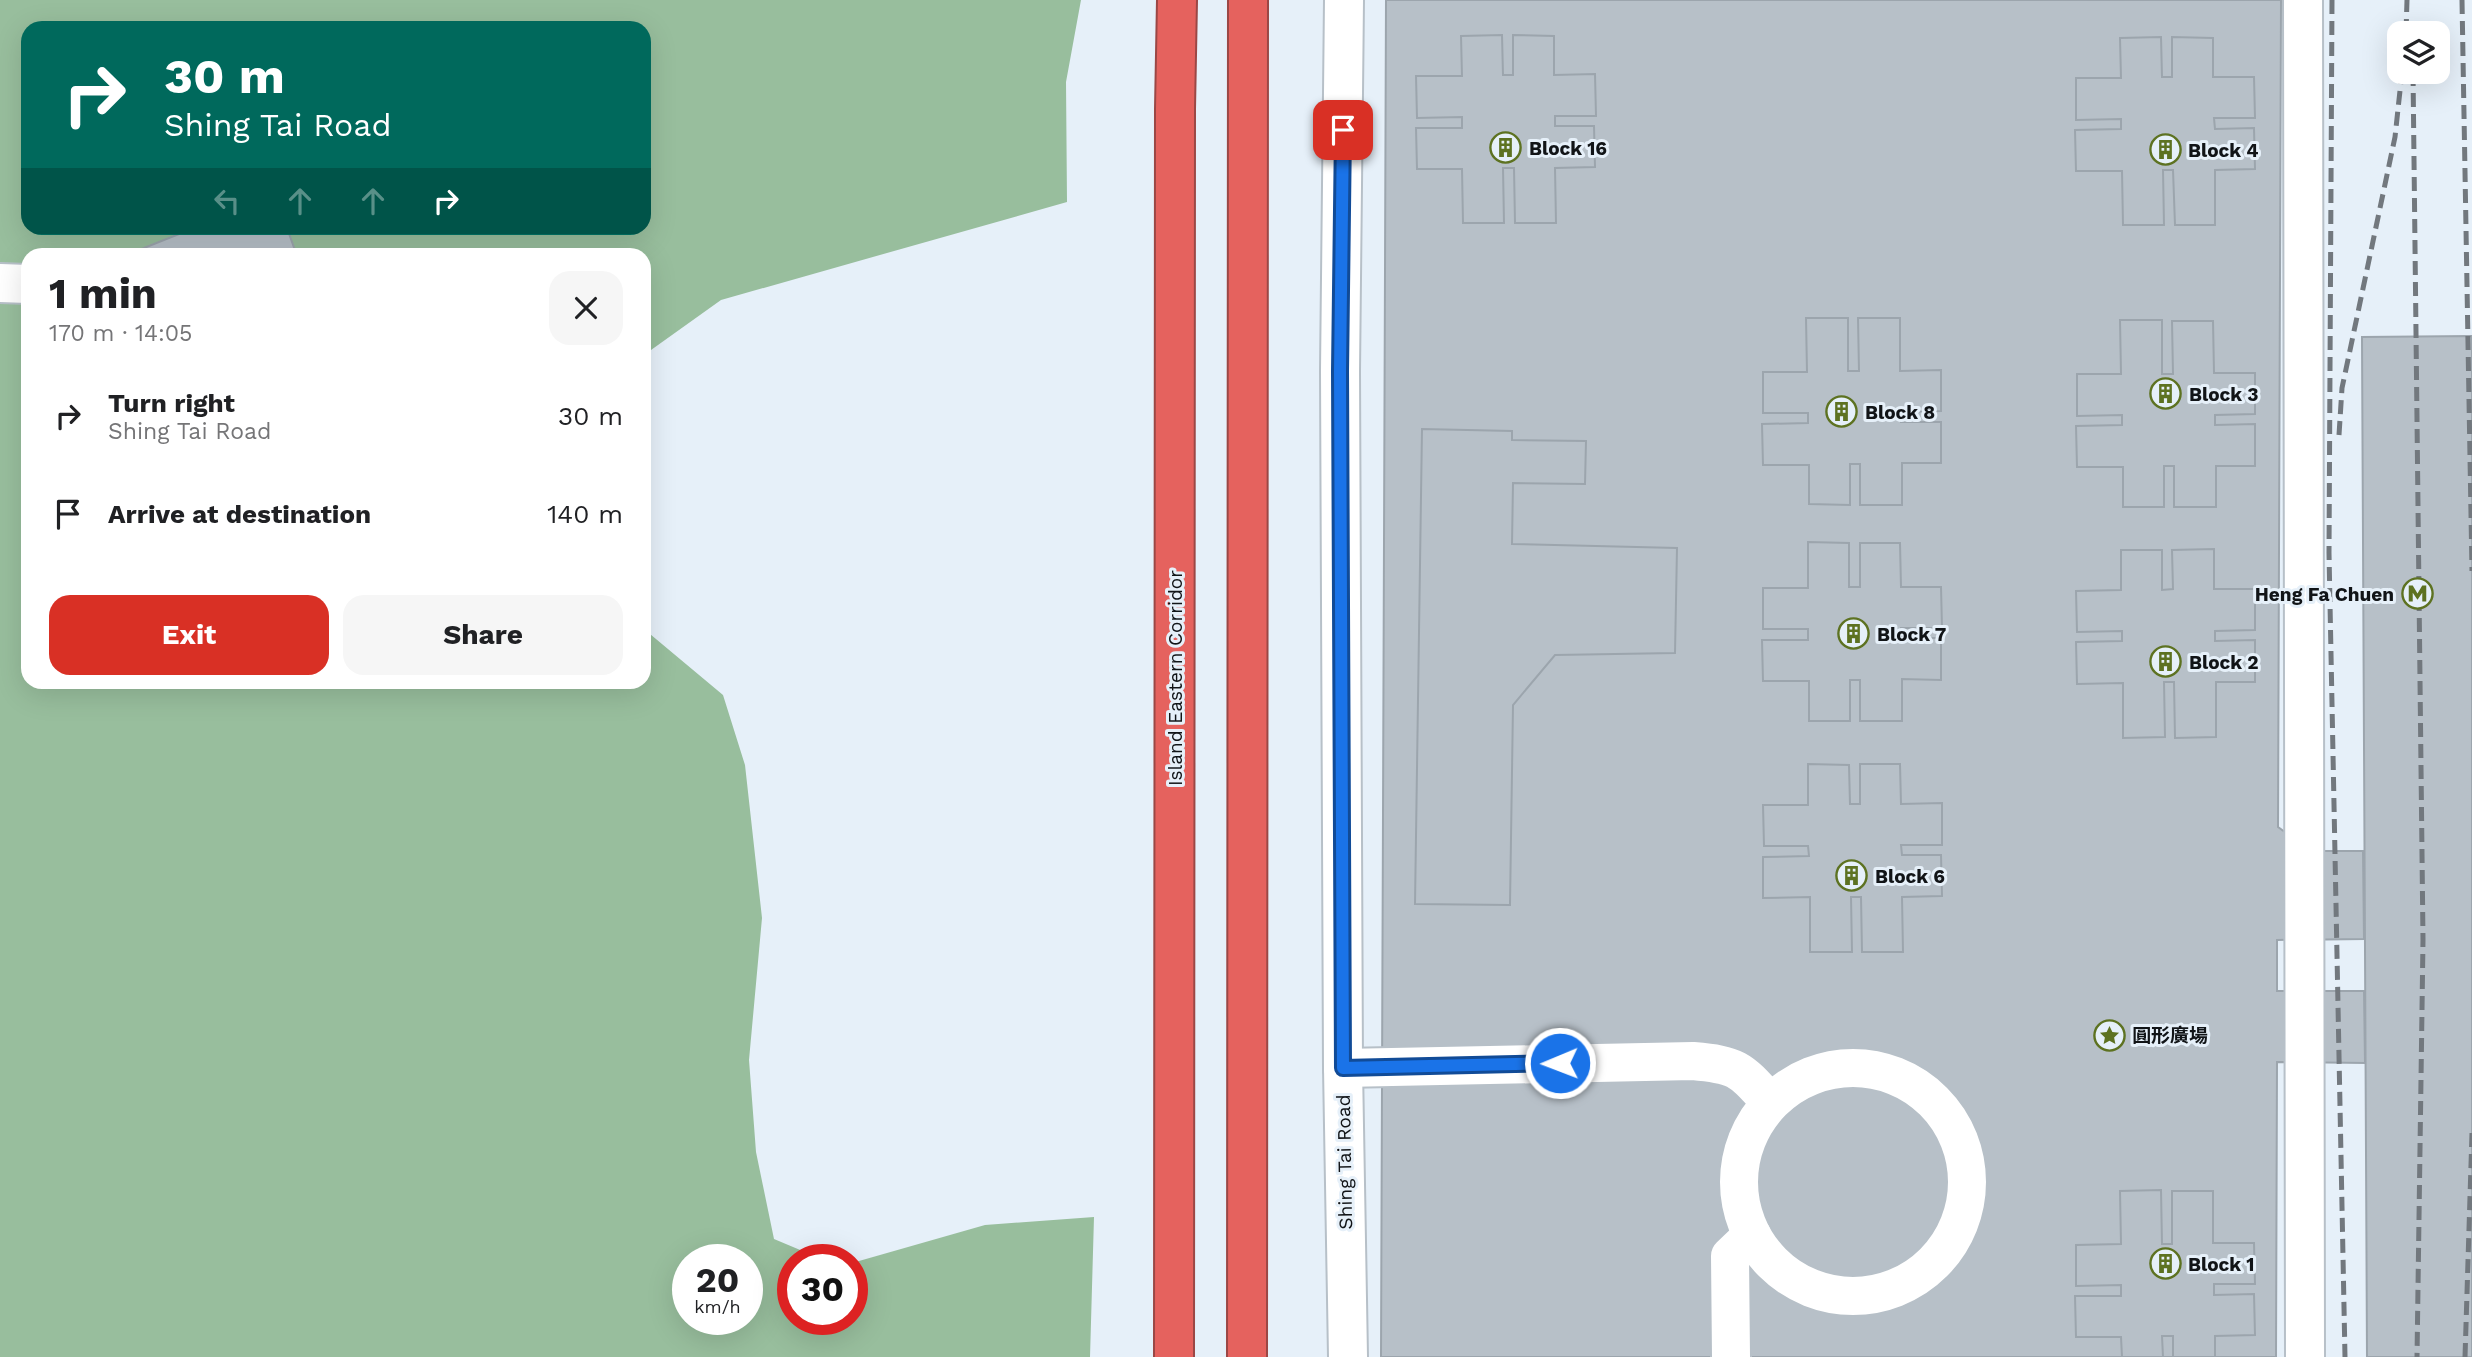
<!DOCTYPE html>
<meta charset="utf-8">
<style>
:root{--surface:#fff;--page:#f6f6f6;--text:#202124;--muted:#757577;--accent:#d93025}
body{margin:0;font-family:"Work Sans","Noto Sans TC",sans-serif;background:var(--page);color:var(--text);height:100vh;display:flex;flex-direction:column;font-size:26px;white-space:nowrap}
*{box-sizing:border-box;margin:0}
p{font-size:23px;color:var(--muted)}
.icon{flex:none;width:38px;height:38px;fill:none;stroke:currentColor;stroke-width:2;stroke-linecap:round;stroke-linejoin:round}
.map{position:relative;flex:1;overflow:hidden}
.panel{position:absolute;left:21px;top:248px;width:630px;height:441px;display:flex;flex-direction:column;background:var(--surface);border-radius:21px;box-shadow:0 7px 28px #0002}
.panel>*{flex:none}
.banner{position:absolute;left:21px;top:21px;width:630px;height:214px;border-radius:21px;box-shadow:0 7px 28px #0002;background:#00695c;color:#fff;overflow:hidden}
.controls{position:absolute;left:2387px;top:21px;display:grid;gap:14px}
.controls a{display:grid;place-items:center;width:63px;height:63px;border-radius:14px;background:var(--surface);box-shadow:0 7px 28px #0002;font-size:35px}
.speed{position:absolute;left:672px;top:1244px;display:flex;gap:14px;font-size:35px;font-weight:700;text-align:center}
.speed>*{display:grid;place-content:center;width:91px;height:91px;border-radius:50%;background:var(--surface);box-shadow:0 7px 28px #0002;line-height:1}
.speed small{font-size:18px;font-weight:400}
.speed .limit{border:10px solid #d22;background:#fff;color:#111}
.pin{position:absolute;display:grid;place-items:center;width:60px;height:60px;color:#fff;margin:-30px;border-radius:14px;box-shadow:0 4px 10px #0006}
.me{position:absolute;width:77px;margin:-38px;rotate:269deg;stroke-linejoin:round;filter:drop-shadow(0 0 5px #0008)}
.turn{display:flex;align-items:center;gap:24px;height:147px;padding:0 28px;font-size:32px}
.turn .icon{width:91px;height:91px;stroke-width:2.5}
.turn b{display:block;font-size:49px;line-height:60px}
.lanes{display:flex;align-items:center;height:66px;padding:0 28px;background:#0003;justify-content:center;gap:35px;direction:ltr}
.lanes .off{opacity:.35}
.round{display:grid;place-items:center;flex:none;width:74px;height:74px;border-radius:21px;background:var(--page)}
.headline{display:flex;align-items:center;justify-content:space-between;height:119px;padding:0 28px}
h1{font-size:42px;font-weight:700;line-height:52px}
.cta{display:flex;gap:14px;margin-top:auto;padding:14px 28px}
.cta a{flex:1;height:80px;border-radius:21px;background:var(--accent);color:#fff;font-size:28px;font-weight:700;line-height:80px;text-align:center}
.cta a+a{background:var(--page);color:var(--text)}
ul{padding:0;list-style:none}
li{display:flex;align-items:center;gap:21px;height:98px;padding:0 28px}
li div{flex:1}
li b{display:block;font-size:26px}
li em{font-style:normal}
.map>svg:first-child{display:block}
.forest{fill:#98be9d;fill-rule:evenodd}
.building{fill:#b7c0c8;stroke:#9ca5ad;stroke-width:2}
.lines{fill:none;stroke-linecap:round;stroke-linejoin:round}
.minor-casing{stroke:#b7c0c8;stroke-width:42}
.highway-casing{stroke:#9b4745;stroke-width:42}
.minor{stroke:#fff;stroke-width:38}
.highway{stroke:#e5625e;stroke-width:38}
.rail{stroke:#72787e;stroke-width:5;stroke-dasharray:14 7;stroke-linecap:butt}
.route-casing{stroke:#114b97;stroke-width:18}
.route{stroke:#1a73e8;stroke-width:12}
.labels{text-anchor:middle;stroke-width:6;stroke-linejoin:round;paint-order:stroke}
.poi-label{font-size:19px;font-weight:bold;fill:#111417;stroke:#e6f0f9;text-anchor:start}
.street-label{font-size:19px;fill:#111417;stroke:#e6f0f9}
</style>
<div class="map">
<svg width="2472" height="1357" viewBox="0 0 2472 1357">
<rect width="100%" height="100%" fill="#e6f0f9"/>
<path class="forest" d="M0,0H1081L1066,82L1067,202L721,300L644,355V256H28V682H644V629L723,695L745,765L762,918L749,1060L756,1152L774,1239L824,1260H793V1320H852V1263L985,1225L1094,1217L1090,1357H0ZM28,28H644V228H28ZM688,1260H747V1320H688Z"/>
<g class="building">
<polygon points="1386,0 2281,0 2278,827 2311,851 2363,851 2364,939 2277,940 2277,991 2364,991 2365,1063 2277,1062 2276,1357 1381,1357"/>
<polygon points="1502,35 1503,75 1513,75 1513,35 1554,36 1554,75 1595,74 1596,116 1555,116 1555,126 1594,126 1595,167 1555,168 1556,223 1515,223 1514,168 1503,168 1504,223 1463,223 1462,169 1417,169 1416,128 1462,128 1462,117 1417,118 1416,76 1462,76 1461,36"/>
<polygon points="2161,37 2162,77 2172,77 2172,37 2213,38 2213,77 2254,77 2255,118 2214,118 2215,129 2254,128 2255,169 2215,170 2215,225 2175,225 2173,170 2163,170 2164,225 2123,225 2122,171 2076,171 2075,130 2121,129 2121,119 2076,120 2076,78 2121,78 2120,38"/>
<polygon points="194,228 287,228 297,256 124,256"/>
<polygon points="1806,318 1848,318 1848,371 1859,371 1858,318 1900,318 1900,371 1941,370 1941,411 1901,412 1901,422 1941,422 1941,463 1902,463 1902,505 1860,505 1860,464 1850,464 1850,505 1809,504 1809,465 1763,465 1762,424 1808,423 1808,413 1763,413 1763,372 1807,372"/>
<polygon points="2120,320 2162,320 2162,374 2173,374 2172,321 2213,321 2214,373 2255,373 2255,414 2215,415 2215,425 2255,424 2255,466 2216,466 2216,507 2174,507 2174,466 2164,466 2164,507 2123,507 2123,467 2077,467 2076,426 2122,425 2122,415 2077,416 2077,374 2121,374"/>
<polygon points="2472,336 2472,1357 2367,1357 2362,337"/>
<polygon points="1422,429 1512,431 1512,440 1586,441 1585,484 1513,483 1512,544 1677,548 1675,653 1555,655 1513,705 1510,905 1415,904"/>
<polygon points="1808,542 1849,543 1849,587 1860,587 1860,543 1900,543 1901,587 1941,587 1942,628 1901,628 1901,638 1941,638 1941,680 1902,679 1902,721 1860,721 1860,680 1850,680 1850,721 1809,721 1809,681 1763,681 1762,640 1808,640 1808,629 1763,629 1763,588 1808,588"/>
<polygon points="2214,549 2214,589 2255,589 2255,630 2215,631 2215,641 2255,640 2255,682 2216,682 2216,737 2175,738 2174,682 2164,682 2165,737 2123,738 2123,683 2077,684 2076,642 2122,641 2122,631 2077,632 2076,591 2121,590 2121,550 2162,550 2162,590 2173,589 2172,550"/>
<polygon points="1808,764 1849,765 1850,804 1860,804 1860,764 1900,764 1901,804 1942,803 1942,845 1901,845 1902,855 1941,855 1942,896 1902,897 1903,952 1862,952 1861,897 1851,897 1852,952 1810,952 1810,897 1763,898 1763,857 1809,856 1808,846 1764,846 1763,805 1808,805"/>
<polygon points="2161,1190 2162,1244 2172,1244 2172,1191 2213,1191 2213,1243 2254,1243 2255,1284 2214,1284 2214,1295 2254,1294 2255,1335 2215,1336 2215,1357 2173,1357 2173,1336 2162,1336 2163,1357 2122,1357 2121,1337 2076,1337 2075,1296 2121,1296 2121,1285 2076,1286 2076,1245 2121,1244 2120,1191"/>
</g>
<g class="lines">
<defs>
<g id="minor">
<polyline points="1344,0 1340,371 1343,1068 1348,1357"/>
<polyline points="2303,0 2305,1357"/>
<polyline points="0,283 28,284"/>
<path d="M1343,1068L1693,1061C1738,1065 1740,1069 1770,1102"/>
<circle cx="1853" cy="1182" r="114"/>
<polyline points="1731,1357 1730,1256 1752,1235"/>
</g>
<g id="highway">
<polyline points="1174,1357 1175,109 1177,0"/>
<polyline points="1247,1357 1248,0"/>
</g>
</defs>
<use href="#minor" class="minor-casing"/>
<use href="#highway" class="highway-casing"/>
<use href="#minor" class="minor"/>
<use href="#highway" class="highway"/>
<g class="rail">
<polyline points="2332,0 2329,553 2345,1357"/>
<polyline points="2462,0 2472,571"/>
<polyline points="2406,33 2407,0"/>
<polyline points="2413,72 2423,940 2417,1357"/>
<polyline points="2339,435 2342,388 2395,137 2402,72"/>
<polyline points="2465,1357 2472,1133"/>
</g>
</g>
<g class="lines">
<defs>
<polyline id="route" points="1343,130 1340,371 1343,1068 1560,1063"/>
</defs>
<use href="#route" class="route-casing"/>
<use href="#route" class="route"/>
</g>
<defs>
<symbol id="building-ring" viewBox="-11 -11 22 22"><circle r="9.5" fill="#e6f0f9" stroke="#5d7221" stroke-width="1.5"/><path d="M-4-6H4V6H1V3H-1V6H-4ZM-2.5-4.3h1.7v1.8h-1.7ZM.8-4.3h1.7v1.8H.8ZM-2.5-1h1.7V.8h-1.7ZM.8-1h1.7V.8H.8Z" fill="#5d7221"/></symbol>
<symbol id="metro-ring" viewBox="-11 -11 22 22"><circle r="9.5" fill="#e6f0f9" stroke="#5d7221" stroke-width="1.5"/><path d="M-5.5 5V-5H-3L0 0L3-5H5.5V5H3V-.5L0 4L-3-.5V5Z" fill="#5d7221"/></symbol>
<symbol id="sight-ring" viewBox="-11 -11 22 22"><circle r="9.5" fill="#e6f0f9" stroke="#5d7221" stroke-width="1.5"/><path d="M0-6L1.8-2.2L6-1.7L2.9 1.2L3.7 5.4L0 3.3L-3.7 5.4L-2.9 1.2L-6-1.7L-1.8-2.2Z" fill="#5d7221"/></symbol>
</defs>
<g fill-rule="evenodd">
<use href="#building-ring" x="1488" y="130" width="35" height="35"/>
<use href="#building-ring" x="2148" y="132" width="35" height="35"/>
<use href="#building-ring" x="2148" y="376" width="35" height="35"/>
<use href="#building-ring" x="1824" y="394" width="35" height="35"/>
<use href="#metro-ring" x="2400" y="576" width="35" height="35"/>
<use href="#building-ring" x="1836" y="616" width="35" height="35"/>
<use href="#building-ring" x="2148" y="644" width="35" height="35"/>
<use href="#building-ring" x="1834" y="858" width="35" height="35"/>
<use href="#sight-ring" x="2092" y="1018" width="35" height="35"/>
<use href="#building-ring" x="2148" y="1246" width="35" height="35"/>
</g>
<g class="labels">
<g class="poi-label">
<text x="1529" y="155">Block 16</text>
<text x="2188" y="157">Block 4</text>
<text x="2189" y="401">Block 3</text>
<text x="1865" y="419">Block 8</text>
<text x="2394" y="601" text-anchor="end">Heng Fa Chuen</text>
<text x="1877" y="641">Block 7</text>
<text x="2189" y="669">Block 2</text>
<text x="1875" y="883">Block 6</text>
<text x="2132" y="1042">圓形廣場</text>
<text x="2188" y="1271">Block 1</text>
</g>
<g class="street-label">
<text transform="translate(1175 678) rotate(-90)" y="7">Island Eastern Corridor</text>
<text transform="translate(1344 1162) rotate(-91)" y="7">Shing Tai Road</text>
</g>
</g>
</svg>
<div class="controls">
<a><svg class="icon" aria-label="layers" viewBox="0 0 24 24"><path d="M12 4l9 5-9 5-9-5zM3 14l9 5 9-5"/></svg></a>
</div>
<div class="speed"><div>20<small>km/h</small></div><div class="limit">30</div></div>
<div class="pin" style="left:1343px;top:130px;background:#d93025"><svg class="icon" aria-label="arrive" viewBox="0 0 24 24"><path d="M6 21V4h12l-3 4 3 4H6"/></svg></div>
<svg class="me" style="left:1560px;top:1063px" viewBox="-20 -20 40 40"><circle r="17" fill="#1a73e8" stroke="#fff" stroke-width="3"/><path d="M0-11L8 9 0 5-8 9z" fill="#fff"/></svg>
<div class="banner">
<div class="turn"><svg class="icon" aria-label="right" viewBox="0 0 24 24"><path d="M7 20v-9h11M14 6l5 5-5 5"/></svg><div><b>30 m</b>Shing Tai Road</div></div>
<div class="lanes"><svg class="icon off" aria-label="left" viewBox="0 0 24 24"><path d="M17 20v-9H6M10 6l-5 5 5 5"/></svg><svg class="icon off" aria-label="ahead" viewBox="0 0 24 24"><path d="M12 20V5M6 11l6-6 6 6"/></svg><svg class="icon off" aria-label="ahead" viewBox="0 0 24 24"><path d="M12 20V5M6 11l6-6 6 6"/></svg><svg class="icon" aria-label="right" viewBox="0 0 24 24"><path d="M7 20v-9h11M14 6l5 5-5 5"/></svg></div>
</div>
<section class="panel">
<div class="headline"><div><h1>1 min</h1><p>170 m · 14:05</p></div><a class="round"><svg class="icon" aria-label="close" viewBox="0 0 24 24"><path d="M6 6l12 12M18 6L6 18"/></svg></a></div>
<ul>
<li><svg class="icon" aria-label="right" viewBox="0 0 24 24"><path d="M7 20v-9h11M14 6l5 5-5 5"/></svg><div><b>Turn right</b><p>Shing Tai Road</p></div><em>30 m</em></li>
<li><svg class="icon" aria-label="arrive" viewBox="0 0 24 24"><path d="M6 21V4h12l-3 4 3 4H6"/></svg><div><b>Arrive at destination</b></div><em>140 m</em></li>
</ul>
<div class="cta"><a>Exit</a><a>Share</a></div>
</section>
</div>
